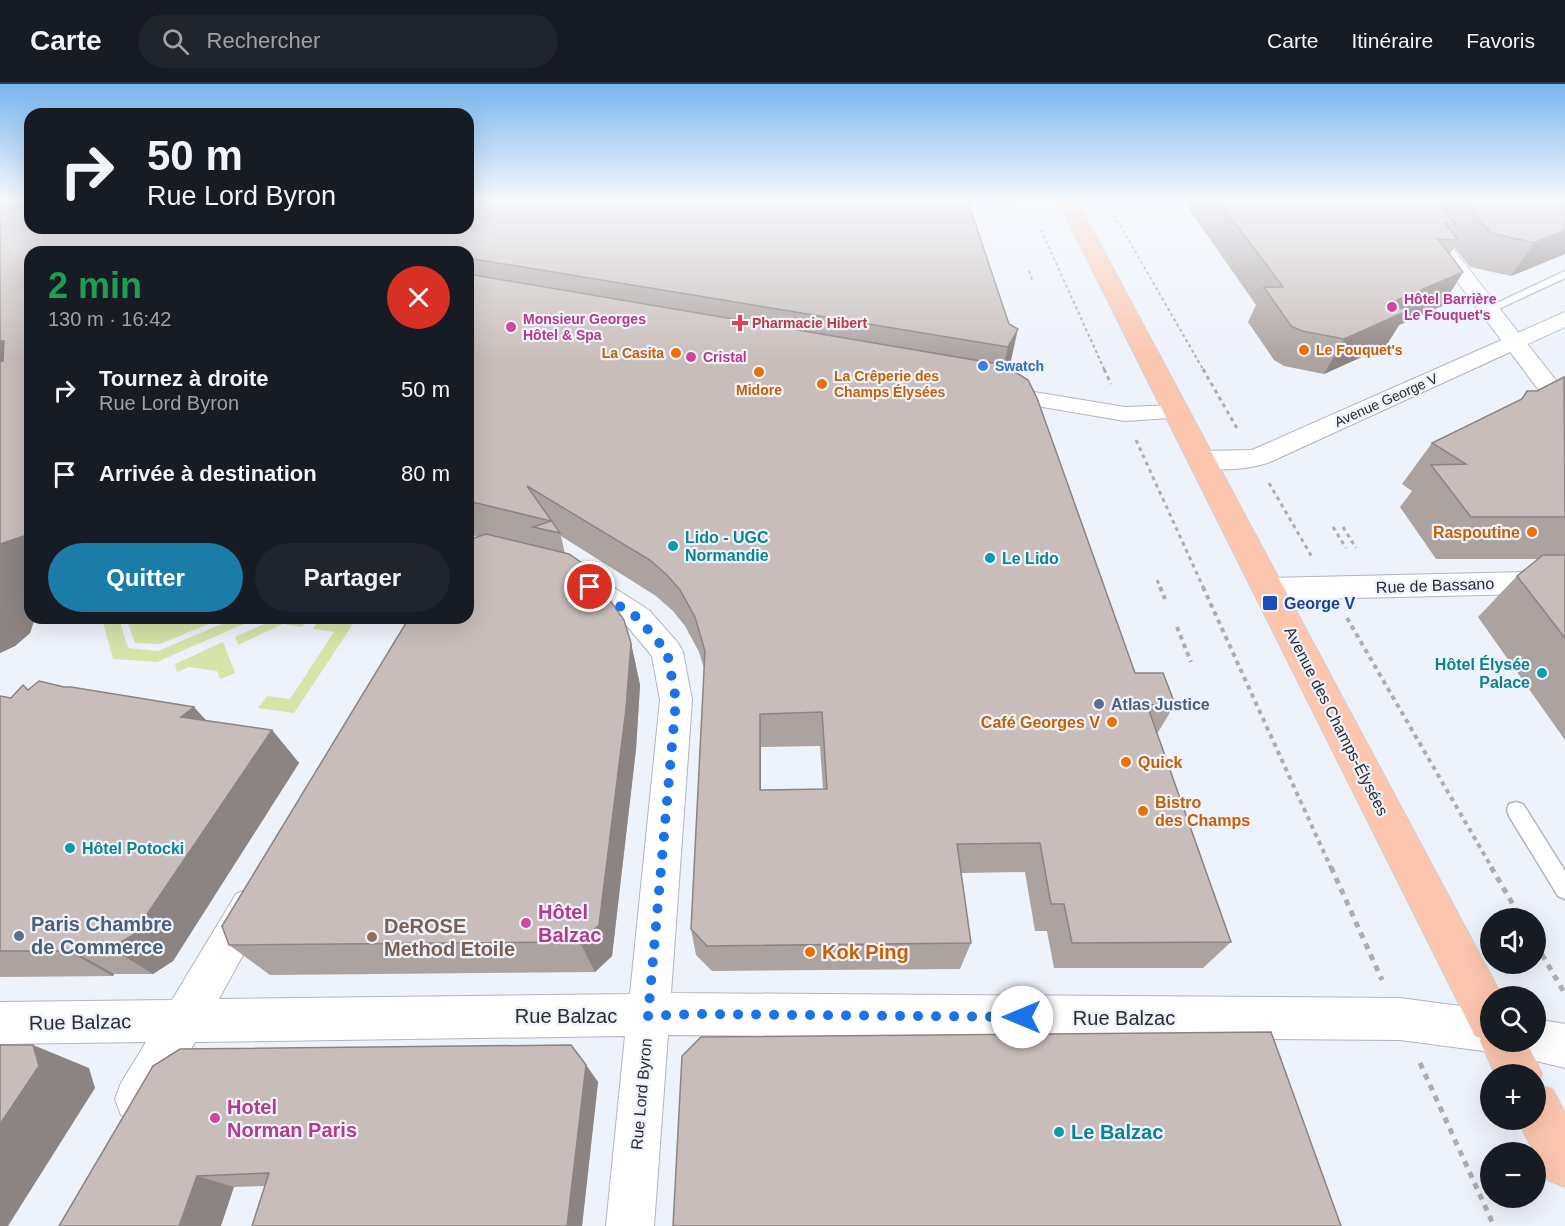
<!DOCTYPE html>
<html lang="fr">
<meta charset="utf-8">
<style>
:root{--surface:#171b24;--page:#20242c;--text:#f1f3f6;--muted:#9ea1a6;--line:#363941;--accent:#1b7ca8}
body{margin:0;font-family:Arial,sans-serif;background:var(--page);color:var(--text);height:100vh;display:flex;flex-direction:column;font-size:22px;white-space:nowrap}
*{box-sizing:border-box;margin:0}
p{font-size:20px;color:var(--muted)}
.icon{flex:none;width:33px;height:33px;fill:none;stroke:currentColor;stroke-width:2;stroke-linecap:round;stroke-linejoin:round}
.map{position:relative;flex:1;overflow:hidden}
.panel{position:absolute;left:24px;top:162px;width:450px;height:378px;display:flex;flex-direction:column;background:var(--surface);border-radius:18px;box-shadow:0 6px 24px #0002}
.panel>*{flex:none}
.banner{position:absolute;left:24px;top:24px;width:450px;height:126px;border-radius:18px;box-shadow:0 6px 24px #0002;background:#171b24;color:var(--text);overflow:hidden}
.tools{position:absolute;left:1480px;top:824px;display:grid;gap:12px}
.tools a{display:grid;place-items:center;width:66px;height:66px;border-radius:50%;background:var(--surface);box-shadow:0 6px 24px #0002;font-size:30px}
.pin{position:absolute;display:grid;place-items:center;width:51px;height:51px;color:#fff;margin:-26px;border:3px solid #fff;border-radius:50%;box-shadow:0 2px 6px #0007}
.me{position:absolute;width:66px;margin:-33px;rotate:270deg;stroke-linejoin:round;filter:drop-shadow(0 0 4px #0008)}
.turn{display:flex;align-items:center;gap:21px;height:126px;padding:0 24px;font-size:27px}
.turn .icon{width:78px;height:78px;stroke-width:2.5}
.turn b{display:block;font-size:42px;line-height:51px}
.round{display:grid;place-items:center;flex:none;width:63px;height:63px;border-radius:32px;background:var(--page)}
.summary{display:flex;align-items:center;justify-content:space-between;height:102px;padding:0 24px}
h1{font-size:36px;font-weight:700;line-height:45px;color:#1e9e55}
.primary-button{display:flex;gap:12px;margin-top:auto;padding:12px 24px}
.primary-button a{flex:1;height:69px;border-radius:36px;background:var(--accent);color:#fff;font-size:24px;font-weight:700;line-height:69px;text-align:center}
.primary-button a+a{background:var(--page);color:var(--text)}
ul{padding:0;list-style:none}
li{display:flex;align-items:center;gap:18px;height:84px;padding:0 24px}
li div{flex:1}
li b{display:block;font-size:22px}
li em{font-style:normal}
header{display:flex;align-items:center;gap:36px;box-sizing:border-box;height:84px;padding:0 30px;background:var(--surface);border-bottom:2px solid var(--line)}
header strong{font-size:28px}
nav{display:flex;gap:33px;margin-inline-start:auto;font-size:21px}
.search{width:420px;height:54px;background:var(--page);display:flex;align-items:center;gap:15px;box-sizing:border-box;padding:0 21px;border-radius:33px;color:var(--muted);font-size:22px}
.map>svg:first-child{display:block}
.green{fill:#d6e3a9}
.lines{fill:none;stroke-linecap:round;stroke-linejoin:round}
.service-casing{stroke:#b1b5bd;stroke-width:3}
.minor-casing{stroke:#b1b5bd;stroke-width:2}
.tertiary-casing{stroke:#b1b5bd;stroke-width:2}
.primary-casing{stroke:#d0d1d1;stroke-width:2}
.path-far3{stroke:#aaadb4;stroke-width:2;stroke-dasharray:3 3;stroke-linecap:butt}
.path-far2{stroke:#aaadb4;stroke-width:3;stroke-dasharray:4 4;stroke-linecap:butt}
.path-far1{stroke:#aaadb4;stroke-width:4;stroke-dasharray:4.5 4.5;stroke-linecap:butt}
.path{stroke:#aaadb4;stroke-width:5;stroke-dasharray:6 6;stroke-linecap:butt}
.service{fill:#fff;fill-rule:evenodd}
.minor{fill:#fff;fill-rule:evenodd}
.tertiary{fill:#fff;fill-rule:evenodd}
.primary{fill:#fcc5ae;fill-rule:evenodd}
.wall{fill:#aca3a0;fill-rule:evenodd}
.shaded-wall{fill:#8c8482}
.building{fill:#c8bdba;stroke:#8c8482;stroke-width:1.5;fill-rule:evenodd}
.route{stroke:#1a73e8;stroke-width:10;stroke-dasharray:0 18}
.hotel-dot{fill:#d1479c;stroke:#eef2fb;stroke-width:2}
.health-dot{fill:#e0444e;stroke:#eef2fb;stroke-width:2}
.food-dot{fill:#e8710a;stroke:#eef2fb;stroke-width:2}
.shop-dot{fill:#3f7fe0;stroke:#eef2fb;stroke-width:2}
.culture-dot{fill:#0f9aa8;stroke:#eef2fb;stroke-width:2}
.transit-dot{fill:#1a4fb4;stroke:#eef2fb;stroke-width:2}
.service-dot{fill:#5c6f8a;stroke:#eef2fb;stroke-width:2}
.education-dot{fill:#8d6e63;stroke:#eef2fb;stroke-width:2}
.labels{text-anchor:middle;stroke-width:4.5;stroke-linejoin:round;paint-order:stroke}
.far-hotel-label{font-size:14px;font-weight:bold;fill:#b23c85;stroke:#eef2fb;text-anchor:start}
.far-health-label{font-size:14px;font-weight:bold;fill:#be3a42;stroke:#eef2fb;text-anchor:start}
.far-food-label{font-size:14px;font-weight:bold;fill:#c56008;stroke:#eef2fb;text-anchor:start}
.far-shop-label{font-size:14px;font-weight:bold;fill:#366cbe;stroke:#eef2fb;text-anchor:start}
.far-street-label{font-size:14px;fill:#2a2c2f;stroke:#eef2fb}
.food-label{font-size:16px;font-weight:bold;fill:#c56008;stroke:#eef2fb;text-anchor:end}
.culture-label{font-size:16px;font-weight:bold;fill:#0d838f;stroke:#eef2fb;text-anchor:start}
.street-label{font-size:16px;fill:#2a2c2f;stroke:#eef2fb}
.transit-label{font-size:16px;font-weight:bold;fill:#164399;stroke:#eef2fb;text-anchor:start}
.service-label{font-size:16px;font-weight:bold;fill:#4e5e75;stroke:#eef2fb;text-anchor:start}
.near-hotel-label{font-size:20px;font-weight:bold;fill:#b23c85;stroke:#eef2fb;text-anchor:start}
.near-service-label{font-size:20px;font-weight:bold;fill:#4e5e75;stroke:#eef2fb;text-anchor:start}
.near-education-label{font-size:20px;font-weight:bold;fill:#785e54;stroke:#eef2fb;text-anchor:start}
.near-food-label{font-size:20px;font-weight:bold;fill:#c56008;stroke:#eef2fb;text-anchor:start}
.near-street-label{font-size:20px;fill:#2a2c2f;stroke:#eef2fb}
.near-culture-label{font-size:20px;font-weight:bold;fill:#0d838f;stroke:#eef2fb;text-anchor:start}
</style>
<header>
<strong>Carte</strong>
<div class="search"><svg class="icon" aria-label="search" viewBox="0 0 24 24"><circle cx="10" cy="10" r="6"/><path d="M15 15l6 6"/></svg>Rechercher</div>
<nav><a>Carte</a><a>Itinéraire</a><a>Favoris</a></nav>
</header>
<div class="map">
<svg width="1565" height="1142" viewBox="0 0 1565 1142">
<rect width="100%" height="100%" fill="#eef2fb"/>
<g class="green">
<polygon points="119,534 128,564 158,567 236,534 257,534 157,578 113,575 102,535"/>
<polygon points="126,534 223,534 160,560 135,559"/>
<polygon points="277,534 308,534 302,543 283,540 238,561 235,553"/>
<polygon points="319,535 353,540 294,629 258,624 267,612 290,615 334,548 313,545"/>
<polygon points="223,558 235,589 220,595 217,587 189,583 177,588 175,580"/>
</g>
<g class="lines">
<defs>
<g id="service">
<polygon points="1565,187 1565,194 1492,228 1488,229 1482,226"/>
<polygon points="1516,718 1523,720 1565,787 1565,815 1558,812 1509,732 1507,726 1509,720"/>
</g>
<g id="minor">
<polygon points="988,115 1072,115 1078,120 1075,124 1069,125 1029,126 991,119"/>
<polygon points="1395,115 1414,115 1565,308 1565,331 1556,329"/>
<polygon points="998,302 1125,323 1176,321 1185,323 1188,328 1185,333 1125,337 990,314 986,309 990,304"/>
<polygon points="1565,487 1565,509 1268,516 1258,513 1253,505 1258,497 1268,494"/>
<polygon points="571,488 600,495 649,526 678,559 683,568 692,616 671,909 1400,914 1491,926 1491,957 1508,957 1506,962 1491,968 1400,956 668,951 654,1142 606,1142 625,952 195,958 153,1031 137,1037 121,1031 115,1015 121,999 146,958 0,960 0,918 172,916 236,810 250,804 264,810 269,823 219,915 630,910 660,616 652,572 627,542 582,512 561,507 556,499 561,491"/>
<polygon points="1536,935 1565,940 1565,984 1536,977 1521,971 1515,957 1536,957"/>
</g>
<path id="tertiary" d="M1565,228V243L1270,378C1248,386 1214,388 1191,382L1188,376L1191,370L1201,367L1252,366Z"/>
<polygon id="primary" points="1057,115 1076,115 1502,912 1491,912 1491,957 1526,957 1542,990 1538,1000 1553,1006 1565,1029 1565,1103 1548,1096 1536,1073 1536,1068 1534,1068 1517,1035 1536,1035 1536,990 1495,990 1480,957 1481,954 1475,952"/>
</defs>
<use href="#service" class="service-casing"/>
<use href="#minor" class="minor-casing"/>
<use href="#tertiary" class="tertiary-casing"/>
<use href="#primary" class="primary-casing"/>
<g class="path-far3">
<polyline points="1105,115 1204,287"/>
<polyline points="1041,146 1105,287"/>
<polyline points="1029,187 1033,198"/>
</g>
<g class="path-far2">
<polyline points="1104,285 1111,300"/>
<polyline points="1203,285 1238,346"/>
<polyline points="1136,356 1204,505"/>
<polyline points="1269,399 1312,473"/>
<polyline points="1333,443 1346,464"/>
<polyline points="1343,443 1356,464"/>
<polyline points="1157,496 1161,505"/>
</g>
<g class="path-far1">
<polyline points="1160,503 1165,515"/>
<polyline points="1203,503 1331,784"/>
<polyline points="1347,534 1492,784"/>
<polyline points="1177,543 1191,578"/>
</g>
<g class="path">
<polyline points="1331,783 1382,896"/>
<polyline points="1491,783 1521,834"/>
<polyline points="1536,860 1565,910"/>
<polyline points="1420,979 1494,1142"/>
</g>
<use href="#service" class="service"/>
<use href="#minor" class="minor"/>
<use href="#tertiary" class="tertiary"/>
<use href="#primary" class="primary"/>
</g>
<g class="wall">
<path d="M0,115L30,144H468L1009,240L1010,281L1008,283L1135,589L1175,620L1157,650L1231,858L1203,884H1054L1047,847H1035L1025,788L961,789L971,859L960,885L712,887L696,871L691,845L704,584L699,568L685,542L673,527L656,512L561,452L565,470L631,559L640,601L636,665L612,872L595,888L270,891L229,861L479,453L468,450V168H30L26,500L30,513V534H35L30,549L15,562L0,569ZM820,662L823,705L761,706V663Z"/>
<polygon points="1182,115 1565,115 1565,170 1511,192 1470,183 1454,163 1450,170 1463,188 1442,222 1399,241 1386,262 1324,290 1284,282 1274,276 1248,238 1256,221"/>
<polygon points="1565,293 1565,656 1478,533 1517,492 1538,475 1436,475 1400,423 1412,407 1402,400 1432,359 1520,316 1527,307 1537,307"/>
<polygon points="29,606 207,637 272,646 299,679 173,877 153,890 114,890 113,892 0,893 0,612 11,614"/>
<polygon points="586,981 598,998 582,1142 252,1142 265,1102 234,1103 59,1142 153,982"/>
</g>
<g class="shaded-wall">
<polygon points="1565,146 1565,170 1511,192 1534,159"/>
<polygon points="1463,188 1442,222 1399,241 1386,262 1324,290 1344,255 1390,219"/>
<polygon points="1018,245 1010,281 1000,299 1008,263"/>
<polygon points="1,256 29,292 0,306 0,257"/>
<polygon points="30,450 30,498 26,500 30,513 30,534 35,534 30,549 15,562 0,569 0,460"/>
<polygon points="631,559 640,601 636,665 612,872 595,888 580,858"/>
<polygon points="194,623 224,656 181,633"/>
<polygon points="760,630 761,663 761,737 760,706"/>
<polygon points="272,646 299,679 173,877 153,890 111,864"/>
<polygon points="69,865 114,890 113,892 68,867"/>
<polygon points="33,961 89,984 95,1004 8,1142 0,1142 0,1040"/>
<polygon points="586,981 598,998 582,1142 567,1142"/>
<polygon points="197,1092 234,1103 221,1142 179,1142"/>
</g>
<g class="building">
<polygon points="0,115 30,115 30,144 468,144 468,115 967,115 1009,240 1018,245 1008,263 468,174 468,168 30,168 30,450 0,460 0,278 3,277 4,257 0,257"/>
<polygon points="1217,115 1435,115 1457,142 1445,139 1458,156 1438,155 1463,188 1390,219 1407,227 1344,255 1302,247 1291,242 1264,203 1283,203"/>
<polygon points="1462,115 1565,115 1565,146 1534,159 1491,149"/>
<path d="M468,190L1004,281L1028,296L1037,314L1135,589H1163L1175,620L1147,621L1231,858L1072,859L1064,820H1051L1040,759L957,760L971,859L707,862L691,845L705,567L695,533L680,506L667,491L650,476L527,402L560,449L533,443L551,437L468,417ZM822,628L827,705L760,706V630Z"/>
<polygon points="1564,293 1565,433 1471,433 1431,381 1466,380 1432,359 1522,315 1527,307 1537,307"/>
<polygon points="486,450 569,470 585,481 624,536 631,559 626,625 599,841 580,858 229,861 222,842 409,534 468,534 468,456"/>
<polygon points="1543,471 1565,471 1565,554 1517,492"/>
<polygon points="39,597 64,603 71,603 194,623 181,633 272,646 133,851 111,864 69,865 68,867 0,867 0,612 11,614 23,601 28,606"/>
<polygon points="1271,948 1341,1142 673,1142 682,972 701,953"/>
<polygon points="0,961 33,961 39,982 0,1040"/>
<polygon points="571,961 586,981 567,1142 252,1142 269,1089 197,1092 179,1142 59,1142 153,982 180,965"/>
</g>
<linearGradient id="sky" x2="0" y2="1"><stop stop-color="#77b5ef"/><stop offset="0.42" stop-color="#f7f9fd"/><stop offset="1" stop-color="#f7f9fd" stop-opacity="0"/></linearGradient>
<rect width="1565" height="275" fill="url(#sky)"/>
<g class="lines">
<polyline class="route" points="590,503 638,534 667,568 676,616 648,932 696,930 1022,933"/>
</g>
<g class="hotel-dot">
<circle cx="1392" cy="223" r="6"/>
<circle cx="511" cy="243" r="6"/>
<circle cx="691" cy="273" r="6"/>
<circle cx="526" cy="839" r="6"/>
<circle cx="215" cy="1034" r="6"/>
</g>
<path class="health-dot" d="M737 230h6v6h6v6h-6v6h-6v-6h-6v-6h6z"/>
<g class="food-dot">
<circle cx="1304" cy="266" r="6"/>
<circle cx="676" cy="269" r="6"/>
<circle cx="759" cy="288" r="6"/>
<circle cx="822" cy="300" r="6"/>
<circle cx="1532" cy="448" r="6"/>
<circle cx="1112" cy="638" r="6"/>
<circle cx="1126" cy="678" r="6"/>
<circle cx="1143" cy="727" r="6"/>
<circle cx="810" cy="868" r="6"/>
</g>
<circle class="shop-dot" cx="983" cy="282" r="6"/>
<g class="culture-dot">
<circle cx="673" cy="462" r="6"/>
<circle cx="990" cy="474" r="6"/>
<circle cx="1542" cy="589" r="6"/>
<circle cx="70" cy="764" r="6"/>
<circle cx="1059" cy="1048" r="6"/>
</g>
<rect class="transit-dot" x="1262" y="511" width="16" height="16" rx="3"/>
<g class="service-dot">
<circle cx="1099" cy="620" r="6"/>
<circle cx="19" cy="852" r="6"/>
</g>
<circle class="education-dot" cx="372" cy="853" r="6"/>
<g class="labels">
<g class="far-hotel-label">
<text x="1404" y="220">Hôtel Barrière<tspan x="1404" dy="16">Le Fouquet's</tspan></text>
<text x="523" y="240">Monsieur Georges<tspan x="523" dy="16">Hôtel &amp; Spa</tspan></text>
<text x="703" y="278">Cristal</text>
</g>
<g class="far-health-label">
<text x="752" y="244">Pharmacie Hibert</text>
</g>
<g class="far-food-label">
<text x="1316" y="271">Le Fouquet's</text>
<text x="664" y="274" text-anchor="end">La Casita</text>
<text x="834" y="297">La Crêperie des<tspan x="834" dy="16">Champs Élysées</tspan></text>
<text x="759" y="311" text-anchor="middle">Midore</text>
</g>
<g class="far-shop-label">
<text x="995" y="287">Swatch</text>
</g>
<g class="far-street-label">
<text transform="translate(1386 316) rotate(-24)" y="5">Avenue George V</text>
</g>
<g class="food-label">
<text x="1520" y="454">Raspoutine</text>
<text x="1100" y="644">Café Georges V</text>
<text x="1138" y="684" text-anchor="start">Quick</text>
<text x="1155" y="724" text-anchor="start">Bistro<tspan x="1155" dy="18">des Champs</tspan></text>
</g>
<g class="culture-label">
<text x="685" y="459">Lido - UGC<tspan x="685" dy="18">Normandie</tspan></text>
<text x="1002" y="480">Le Lido</text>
<text x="1530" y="586" text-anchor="end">Hôtel Élysée<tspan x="1530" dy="18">Palace</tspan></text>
<text x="82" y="770">Hôtel Potocki</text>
</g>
<g class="street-label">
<text transform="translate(1435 501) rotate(-2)" y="6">Rue de Bassano</text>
<text transform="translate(1337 637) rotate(63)" y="6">Avenue des Champs-Élysées</text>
<text transform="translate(641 1010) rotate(-85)" y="6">Rue Lord Byron</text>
</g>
<g class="transit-label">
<text x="1284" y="525">George V</text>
</g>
<g class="service-label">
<text x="1111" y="626">Atlas Justice</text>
</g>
<g class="near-hotel-label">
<text x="538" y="835">Hôtel<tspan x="538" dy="23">Balzac</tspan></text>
<text x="227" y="1030">Hotel<tspan x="227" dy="23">Norman Paris</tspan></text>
</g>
<g class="near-service-label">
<text x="31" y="847">Paris Chambre<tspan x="31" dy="23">de Commerce</tspan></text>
</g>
<g class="near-education-label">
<text x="384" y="849">DeROSE<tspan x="384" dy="23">Method Etoile</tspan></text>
</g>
<g class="near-food-label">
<text x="822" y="875">Kok Ping</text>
</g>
<g class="near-street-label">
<text x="566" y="939">Rue Balzac</text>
<text x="1124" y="941">Rue Balzac</text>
<text transform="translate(80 938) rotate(-1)" y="7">Rue Balzac</text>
</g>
<g class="near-culture-label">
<text x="1071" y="1055">Le Balzac</text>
</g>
</g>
</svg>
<div class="tools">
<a><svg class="icon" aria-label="sound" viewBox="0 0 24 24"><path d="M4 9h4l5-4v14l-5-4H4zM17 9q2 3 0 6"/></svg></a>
<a><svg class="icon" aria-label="search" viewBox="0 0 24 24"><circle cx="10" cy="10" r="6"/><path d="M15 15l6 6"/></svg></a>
<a>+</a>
<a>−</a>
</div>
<div class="pin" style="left:590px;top:503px;background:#d93025"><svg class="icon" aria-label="arrive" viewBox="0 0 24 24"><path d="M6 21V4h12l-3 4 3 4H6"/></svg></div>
<svg class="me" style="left:1022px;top:933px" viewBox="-20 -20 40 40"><circle r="19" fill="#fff"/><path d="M0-13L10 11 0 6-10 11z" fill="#1a73e8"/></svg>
<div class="banner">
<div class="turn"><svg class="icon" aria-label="right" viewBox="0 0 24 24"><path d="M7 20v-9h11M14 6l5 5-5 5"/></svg><div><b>50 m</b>Rue Lord Byron</div></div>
</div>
<section class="panel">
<div class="summary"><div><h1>2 min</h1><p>130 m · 16:42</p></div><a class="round" style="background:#d93025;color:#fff"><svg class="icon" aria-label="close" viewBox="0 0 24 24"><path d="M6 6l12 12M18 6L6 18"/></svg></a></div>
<ul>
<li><svg class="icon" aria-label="right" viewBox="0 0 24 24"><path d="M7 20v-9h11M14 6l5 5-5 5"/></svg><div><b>Tournez à droite</b><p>Rue Lord Byron</p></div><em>50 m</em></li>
<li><svg class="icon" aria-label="arrive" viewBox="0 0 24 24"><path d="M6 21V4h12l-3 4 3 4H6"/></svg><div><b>Arrivée à destination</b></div><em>80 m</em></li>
</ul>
<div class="primary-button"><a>Quitter</a><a>Partager</a></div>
</section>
</div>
